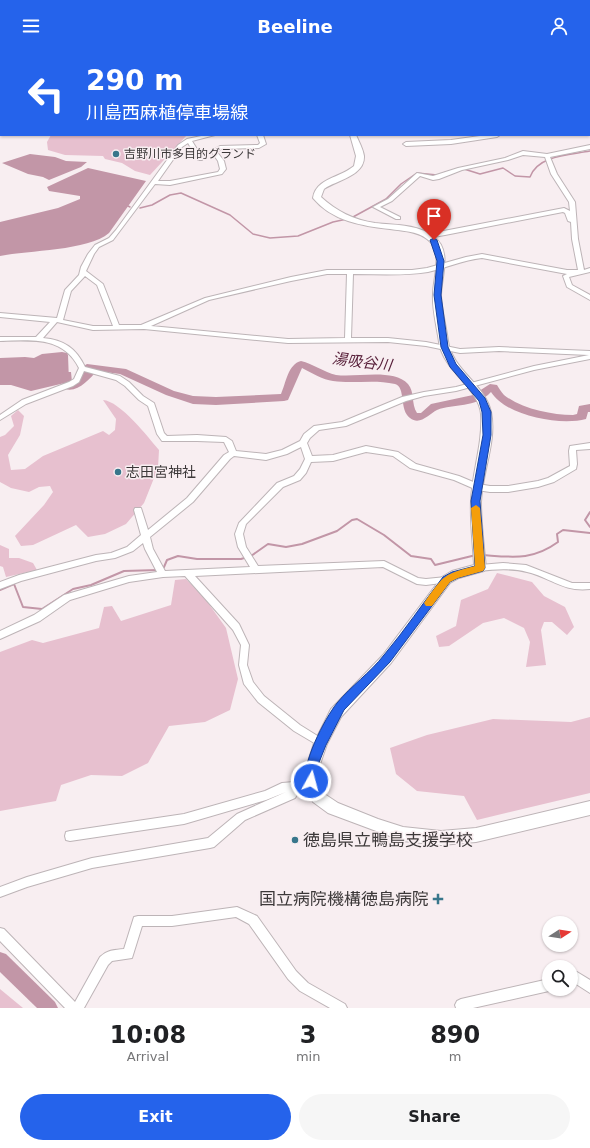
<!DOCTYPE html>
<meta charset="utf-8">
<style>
:root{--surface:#fff;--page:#f6f6f6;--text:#202124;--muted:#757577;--accent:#2563eb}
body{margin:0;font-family:"DejaVu Sans","Noto Sans JP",sans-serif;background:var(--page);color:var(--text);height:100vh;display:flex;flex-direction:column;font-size:15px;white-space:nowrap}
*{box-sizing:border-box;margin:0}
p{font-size:13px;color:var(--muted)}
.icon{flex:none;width:22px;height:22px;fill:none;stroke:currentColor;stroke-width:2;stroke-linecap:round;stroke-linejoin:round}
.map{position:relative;height:956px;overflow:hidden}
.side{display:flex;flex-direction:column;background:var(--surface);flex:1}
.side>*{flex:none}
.top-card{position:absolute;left:0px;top:0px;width:590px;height:84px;box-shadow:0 1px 3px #0004;background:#2563eb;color:#fff;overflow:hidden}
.needle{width:26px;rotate:78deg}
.tools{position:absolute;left:542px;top:864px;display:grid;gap:8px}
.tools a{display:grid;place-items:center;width:36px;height:36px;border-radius:50%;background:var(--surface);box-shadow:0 1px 3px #0004;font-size:20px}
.pin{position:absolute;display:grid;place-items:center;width:34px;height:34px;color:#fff;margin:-41px -17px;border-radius:50% 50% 50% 0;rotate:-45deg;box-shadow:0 0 4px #0007}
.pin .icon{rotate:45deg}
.me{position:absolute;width:44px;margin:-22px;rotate:7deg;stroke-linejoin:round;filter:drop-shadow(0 0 3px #0008)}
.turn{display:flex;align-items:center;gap:14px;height:84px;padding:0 20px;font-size:18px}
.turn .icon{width:52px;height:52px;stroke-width:2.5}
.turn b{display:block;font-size:28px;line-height:34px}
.eta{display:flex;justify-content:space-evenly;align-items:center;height:68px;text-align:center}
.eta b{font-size:24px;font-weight:600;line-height:28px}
.button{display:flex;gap:8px;margin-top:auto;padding:8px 20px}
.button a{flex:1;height:46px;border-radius:24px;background:var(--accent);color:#fff;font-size:16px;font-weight:600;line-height:46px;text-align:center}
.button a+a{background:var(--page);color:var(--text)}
header{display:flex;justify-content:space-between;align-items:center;height:52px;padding:0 20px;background:var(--accent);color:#fff;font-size:18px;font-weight:600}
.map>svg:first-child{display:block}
.green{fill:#e7c0cf}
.water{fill:#c296a7}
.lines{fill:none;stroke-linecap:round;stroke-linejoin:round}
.stream-far1{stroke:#c296a7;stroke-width:1.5}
.stream{stroke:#c296a7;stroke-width:2}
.river{fill:#c296a7;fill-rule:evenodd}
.street-casing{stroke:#bdb4b7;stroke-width:2}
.secondary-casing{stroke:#bdb4b7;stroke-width:2}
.primary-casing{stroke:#bdb4b7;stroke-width:2}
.street{fill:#fff;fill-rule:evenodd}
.secondary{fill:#fff;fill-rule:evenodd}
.primary{fill:#fff;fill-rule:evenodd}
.route{fill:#2563eb;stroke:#184099}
.slow{fill:#f59e0b}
.poi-dot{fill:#38768b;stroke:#f8eef1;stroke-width:1.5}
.labels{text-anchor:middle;stroke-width:3;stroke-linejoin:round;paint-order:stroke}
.far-poi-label{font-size:12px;fill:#3c3839;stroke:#f8eef1;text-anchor:start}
.poi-label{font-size:14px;fill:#3c3839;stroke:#f8eef1;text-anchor:start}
.water-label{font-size:15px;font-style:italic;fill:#58203a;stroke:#f8eef1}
.near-poi-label{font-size:17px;fill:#3c3839;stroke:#f8eef1;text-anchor:start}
</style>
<header><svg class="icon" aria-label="menu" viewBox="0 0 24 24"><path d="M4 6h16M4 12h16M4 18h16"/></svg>Beeline<svg class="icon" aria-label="person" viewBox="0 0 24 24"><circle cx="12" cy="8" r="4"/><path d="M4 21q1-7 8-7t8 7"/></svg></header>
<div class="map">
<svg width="590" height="956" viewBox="0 0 590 956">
<rect width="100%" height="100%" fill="#f8eef1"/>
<g class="green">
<polygon points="0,0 183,0 183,1 1,1 1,51"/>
<polygon points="51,83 187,83 150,123 135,119 122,111 105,107 103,104 65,103 48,98 47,90"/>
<path d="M103,348C120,349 148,385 159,398L158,416L144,451L126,472L105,482L88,485L76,473L33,493L21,494L15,484L44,453L53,440L50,434L39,435L29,440L11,436L0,430V385L5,383L14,374L11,364L18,358L24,364L20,383L8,403L11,418L25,417L43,404L103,379L109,383L115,378L116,367Z"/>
<polygon points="0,493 9,497 9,506 19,506 33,511 37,518 6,525 3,515 0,514"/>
<polygon points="497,521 532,530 544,544 565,555 574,575 567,583 552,570 544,570 541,578 546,613 526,615 530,590 524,576 504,566 483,571 449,594 439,595 436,584 456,574 461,548 488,537"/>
<polygon points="186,527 206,548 226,576 238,627 230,658 205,670 169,674 148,711 122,724 91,723 61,733 56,749 0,759 0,600 32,588 43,591 99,576 104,555 112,554 121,569 171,553 175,528"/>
<polygon points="590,665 590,741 477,768 464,744 417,739 396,722 390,696 427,683 493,667 571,670"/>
<polygon points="0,937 23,956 0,956"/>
</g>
<g class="water">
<polygon points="30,102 55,105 66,109 87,110 81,115 49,128 43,125 28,122 2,111"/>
<path d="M88,116L146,129L109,181C88,199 29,198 0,204V170L58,156L80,147V144L49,139L47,135Z"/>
<polygon points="62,300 67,301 68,303 69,330 31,339 11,333 0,333 0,306 25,305 34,306 42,302"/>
</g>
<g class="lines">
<g class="stream-far1">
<path d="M464,117L480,122L503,116L515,124L530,125C538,103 570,103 590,99"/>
<polyline points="443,121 457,117"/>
<polyline points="128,154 130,155"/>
<polyline points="140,156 152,153 170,143 181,141 230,163 253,182 270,186 298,184 333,170 347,167"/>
<polyline points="353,165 386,147 401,132 417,121 437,123"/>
</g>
<g class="stream">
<polyline points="590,460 585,468 590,475"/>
<path d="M482,503C512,505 532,509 558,490L557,482L563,478L590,481"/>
<polyline points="164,515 167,508 178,504 197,507 241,507 251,504 268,492 286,495 302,492 337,479 352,468 357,467 384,483 411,504 431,507 435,513 476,503"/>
<polyline points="0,538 14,532 23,555 42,557 73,537 91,533 124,519 158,518"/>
</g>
<g class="river">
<rect x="189" y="0" width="6" height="1"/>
<rect x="0" y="20" width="1" height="4"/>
<path d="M301,309C313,312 324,320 336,323C356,326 393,316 408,332C415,340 411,352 417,361H421L431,352L473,343L490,332L497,333C499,336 501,340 504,343C522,357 551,363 573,363L577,362L579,354L590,352V360H588L586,367C560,374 506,364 491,340C475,357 454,351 437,358C429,362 420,374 410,366C399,358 406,335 395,332C374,327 354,332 333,329C323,328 312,321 302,316L288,348L284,349L216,353L193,352L166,343L120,322L97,319C89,327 78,341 65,337L62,331L63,320H71L72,330L86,318L82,315L87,312L126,317L174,339L193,344L216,345L281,342C286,331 288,312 301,309Z"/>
<polygon points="0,900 6,902 55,950 58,956 37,956 0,920"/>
</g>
<defs>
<g id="street">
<polygon points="302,0 307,0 302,1"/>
<rect x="425" y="0" width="4" height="1"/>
<polygon points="487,0 492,0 487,1"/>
<polygon points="557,0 563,0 564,1 558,1"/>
<polygon points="586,0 590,0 590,1 585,1"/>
<rect x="589" y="16" width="1" height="3"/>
<path d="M206,83H215L192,89L203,107L202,108H198L188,91L182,95L158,129H170L218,120L220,117L218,109L211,99L220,94L258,93L260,91L257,83H263L266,92L259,96L221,97L217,100L224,109L226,117L222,122L170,133L155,132L113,188L99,195L94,202L86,219L103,232L119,273H141L205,246L291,225L327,218H412L427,216L466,205L482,202L567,218H578L572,187L571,170L568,169L565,161L563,160L445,183L428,186L425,184L428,182L564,156L570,159L569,150L551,122L545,105L523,103L508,108L462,118L439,127L433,128L420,124L392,149L380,155L400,165V167H396L373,155L388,147L417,121L433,124L458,116L505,106L523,99L547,102L590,93V97L550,105L557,122L575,150L578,187L584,218L590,216V220L569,225L572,233L590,243V248L567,235L563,224L567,222L482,206C463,208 446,216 428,220C404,224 378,222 353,222L351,286H388L426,290L460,297L499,295L590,299V307L534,318L456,339L424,344L406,349L346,374L319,378L310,386L307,391L312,404L333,403L366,394L398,400L416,412L459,424L478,432L490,434H508L538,429L548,426L570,414L569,399L570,394L590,391V397L576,398L577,412L576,417L554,430L538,435L508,440H490L477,438L454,428L410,416L393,404L366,400L333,409L311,410L306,421L300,428L283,435L246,472L243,482L246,495L258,514L384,509L418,526L426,527L446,525L449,526L450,528L449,530L426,533L417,532L383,515L195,524L239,572L249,593L247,613L253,630L264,644L300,673L324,688L326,691L324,694L321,695L294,679L258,650L244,632L239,613L241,593L233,578L185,524L163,525L129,530L70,548L40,569L0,587V579L34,563L64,543L129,524L157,520L145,497L143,491L133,499L115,506L96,509L21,529L0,537V530L19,523L96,503L111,501L127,495L141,483L134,458L135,456H141L148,478L187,446L224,403L229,400L224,390L197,389H162L157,382L148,354L139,348L125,334L116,328L84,319L79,330L73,334L26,352L0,368V363L22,348L69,330L74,327L79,316C63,284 31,288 0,289V285H36L50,270L0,265V261L57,266L65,238L79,223L81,215L88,202L95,193L109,186L116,178L178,93L187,87ZM327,222H347L345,286L288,287L151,274L209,248L291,229ZM85,224L97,233L113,274H93L63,268L71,239ZM57,270L93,278L144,277L288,291L388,290L426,294L460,301L499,299L589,303L534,314L456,335L424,340L402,345L342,370L314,374L304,382L300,389L282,398L266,402L236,399L232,389L226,385L197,383L167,384L164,381L154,351L143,344L129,330L120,324L85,315C76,296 64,288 43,286ZM301,395L305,407L300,417L294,424L277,431L239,471L235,482L238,495L250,515L165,519L153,497L150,485L193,450L230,407L234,404L266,408L287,402Z"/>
<polygon points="487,83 500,83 497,85 451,92 406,94 403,92 406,90 451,88"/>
<path d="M503,511L526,513L572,531H590V537C562,540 552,526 527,520C512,516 495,517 480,519L477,518L476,516L477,514L480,513Z"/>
<polygon points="310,720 313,722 315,725 313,728 300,738 295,746 245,768 214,795 210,796 92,816 27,835 0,845 0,835 27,825 92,806 208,786 237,762 286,740 266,748 184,772 70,789 66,788 65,784 66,780 70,779 184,762 265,739 282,731 294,730"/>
<path d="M237,855L257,864L296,919L308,931L345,952L347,956H330L300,939L288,927L249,872L236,865L172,874H142L132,906L112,909L108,913L84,956H65L0,889V876L4,877L75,950L100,905C107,898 114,898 124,897L134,865L138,864H172Z"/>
<polygon points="577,920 590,928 590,941 576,932 571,933 571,921"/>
<polygon points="549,927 549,937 553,937 549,939 473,956 456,956 455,953 457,949 461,947"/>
</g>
<path id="secondary" d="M350,83H356C359,90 363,97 364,104C365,124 337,128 324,137L321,145C336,159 354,168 375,171C393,173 417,172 433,184C453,198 441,225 441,244C442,259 446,274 448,289C452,318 485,332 491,360C497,390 482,420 481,450C481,471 484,494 486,516L484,519L459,526L450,531L391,611L341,665L327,692L318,718L317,725L323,741L338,751L378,767L403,775L441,779L476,776L590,749V763L476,790L441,793L403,789L328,761L313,750L303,725L314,691L331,657L383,603L442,525L452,519L474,513C473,492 470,470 471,449C472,420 483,392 481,362C479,336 443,319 439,290C437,275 432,258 433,242C433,226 444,199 427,187C417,179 402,179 390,177C362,174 332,169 313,146C316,126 340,126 354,114L356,104Z"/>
<g id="primary">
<rect x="589" y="29" width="1" height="4"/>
<rect x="0" y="58" width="1" height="4"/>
</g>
</defs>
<use href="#street" class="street-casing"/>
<use href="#secondary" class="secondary-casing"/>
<use href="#primary" class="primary-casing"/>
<use href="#street" class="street"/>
<use href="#secondary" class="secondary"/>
<use href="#primary" class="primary"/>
</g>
<path class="route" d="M434,186L437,188L444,209L441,243L448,295L456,312L485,346L491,360V383L480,449L485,516L483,519L458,526L450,530L390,610L344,658L326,693L316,718L315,733L311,734L307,733C299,715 325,666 337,651C351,634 370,621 384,603C405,578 423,551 443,525L452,520L475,514L471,449L483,383L482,360L479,349L450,315L441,295L434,243L437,209L430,188Z"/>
<path class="slow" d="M476,453L480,456L485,516L483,519L458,526L450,530L432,554H426L424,551L426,548C444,523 444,522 475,514L471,456Z"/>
<g class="poi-dot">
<circle cx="116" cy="102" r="4"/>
<circle cx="118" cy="420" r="4"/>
<circle cx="295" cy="788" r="4"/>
<path d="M436 841h4v4h4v4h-4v4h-4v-4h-4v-4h4z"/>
</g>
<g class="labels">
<g class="far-poi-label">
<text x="124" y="106">吉野川市多目的グランド</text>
</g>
<g class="poi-label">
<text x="126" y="425">志田宮神社</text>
</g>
<g class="water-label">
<text transform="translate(362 310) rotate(7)" y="5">湯吸谷川</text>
</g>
<g class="near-poi-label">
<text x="303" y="794">徳島県立鴨島支援学校</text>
<text x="429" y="853" text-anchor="end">国立病院機構徳島病院</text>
</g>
</g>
</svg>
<div class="tools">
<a><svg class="needle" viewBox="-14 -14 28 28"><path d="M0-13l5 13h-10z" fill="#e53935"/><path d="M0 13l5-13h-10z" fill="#757577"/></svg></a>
<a><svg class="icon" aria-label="search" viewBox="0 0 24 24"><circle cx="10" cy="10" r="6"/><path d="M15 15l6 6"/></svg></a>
</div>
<div class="pin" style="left:434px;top:188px;background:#d93025"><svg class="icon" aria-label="arrive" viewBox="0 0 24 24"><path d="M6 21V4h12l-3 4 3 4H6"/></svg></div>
<svg class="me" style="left:311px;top:729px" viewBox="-20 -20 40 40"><circle r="17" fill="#2563eb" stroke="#fff" stroke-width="3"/><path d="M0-11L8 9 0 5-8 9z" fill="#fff"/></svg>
<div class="top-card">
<div class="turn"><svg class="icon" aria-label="left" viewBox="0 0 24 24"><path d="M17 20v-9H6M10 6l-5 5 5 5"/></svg><div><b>290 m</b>川島西麻植停車場線</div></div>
</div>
</div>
<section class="side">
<div class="eta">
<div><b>10:08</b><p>Arrival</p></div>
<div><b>3</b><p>min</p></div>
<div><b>890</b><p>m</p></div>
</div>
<div class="button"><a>Exit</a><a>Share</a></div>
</section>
